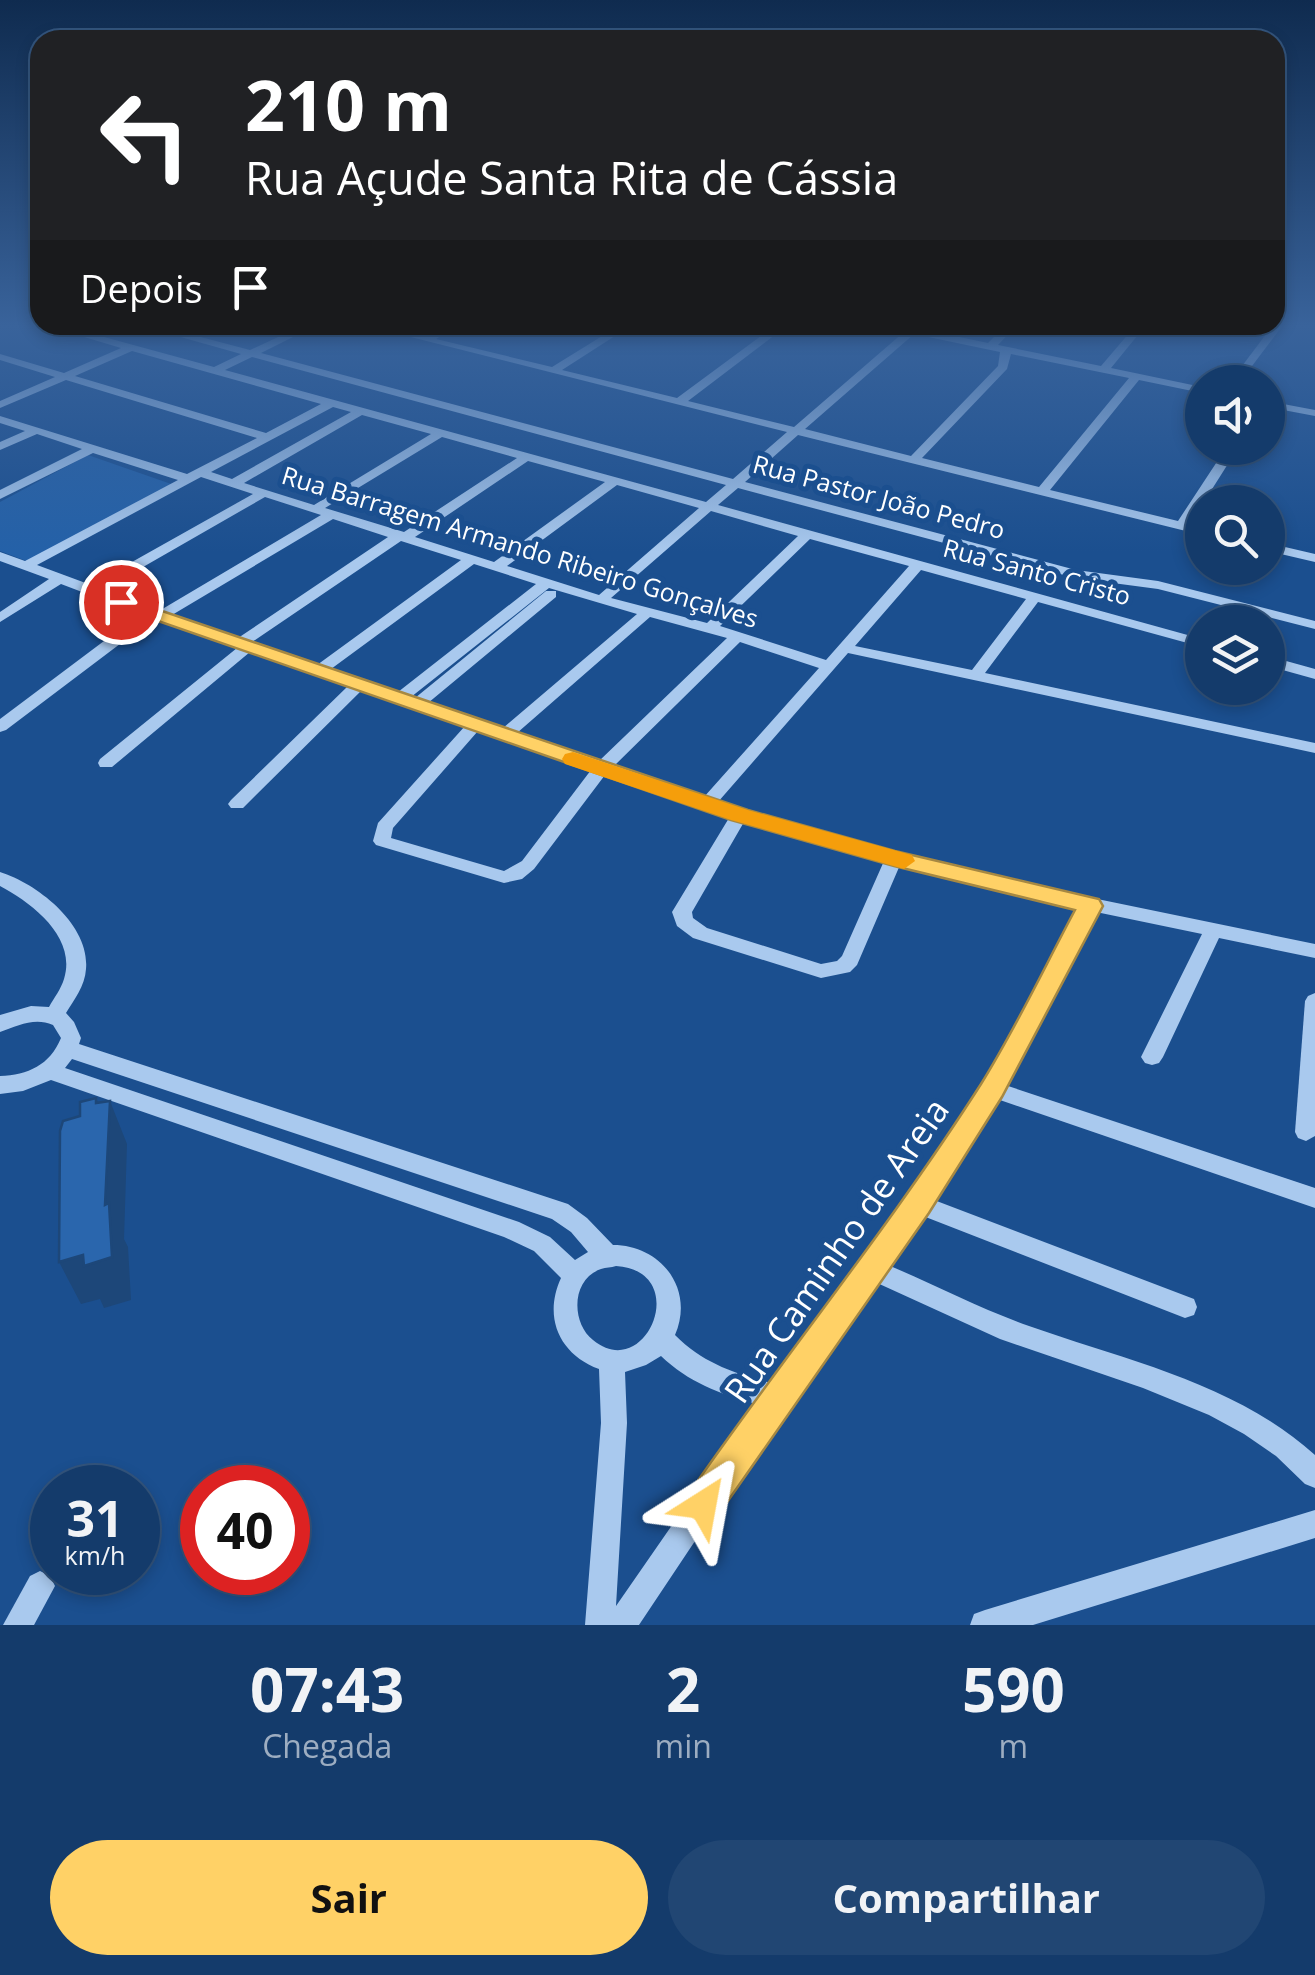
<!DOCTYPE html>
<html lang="pt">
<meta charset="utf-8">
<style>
:root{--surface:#143b6b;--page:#214673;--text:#f1f3f6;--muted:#9dadc1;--line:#33557e;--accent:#ffd166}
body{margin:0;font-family:"Open Sans",sans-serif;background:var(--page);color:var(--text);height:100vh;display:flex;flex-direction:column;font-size:38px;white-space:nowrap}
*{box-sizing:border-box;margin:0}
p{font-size:32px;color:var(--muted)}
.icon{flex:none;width:55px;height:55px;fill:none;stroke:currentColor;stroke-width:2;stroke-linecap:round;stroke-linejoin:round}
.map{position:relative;height:1625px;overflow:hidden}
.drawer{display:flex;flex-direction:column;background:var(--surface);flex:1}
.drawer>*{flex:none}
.banner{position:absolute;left:30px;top:30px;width:1255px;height:305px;border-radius:30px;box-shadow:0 5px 15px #0003,0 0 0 2px var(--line);background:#202124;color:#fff;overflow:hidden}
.fabs{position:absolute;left:1185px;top:365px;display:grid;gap:20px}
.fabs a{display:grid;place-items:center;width:100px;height:100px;border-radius:50%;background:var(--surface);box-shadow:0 5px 15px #0003,0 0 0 2px var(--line);font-size:50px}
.speed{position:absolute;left:30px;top:1465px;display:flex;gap:20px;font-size:50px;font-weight:700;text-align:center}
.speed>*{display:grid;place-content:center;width:130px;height:130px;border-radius:50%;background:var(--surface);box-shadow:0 5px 15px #0003,0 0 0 2px var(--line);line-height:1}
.speed small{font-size:25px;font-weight:400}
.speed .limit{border:15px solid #d22;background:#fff;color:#111}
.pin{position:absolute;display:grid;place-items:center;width:85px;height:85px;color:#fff;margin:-42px;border:5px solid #fff;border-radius:50%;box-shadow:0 2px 10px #0007}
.me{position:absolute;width:110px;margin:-55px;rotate:34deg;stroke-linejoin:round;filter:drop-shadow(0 0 8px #0008)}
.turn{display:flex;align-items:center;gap:35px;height:210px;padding:0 50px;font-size:45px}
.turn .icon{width:130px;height:130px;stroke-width:2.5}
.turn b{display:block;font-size:70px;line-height:85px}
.then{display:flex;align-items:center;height:95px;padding:0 50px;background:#0003;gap:20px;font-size:38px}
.eta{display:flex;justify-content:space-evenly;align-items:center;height:170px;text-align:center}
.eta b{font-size:60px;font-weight:700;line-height:70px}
.cta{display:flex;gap:20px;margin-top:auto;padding:20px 50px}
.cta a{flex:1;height:115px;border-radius:60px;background:var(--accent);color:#111;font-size:40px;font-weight:700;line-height:115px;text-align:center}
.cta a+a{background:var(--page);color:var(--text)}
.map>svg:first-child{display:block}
.green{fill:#2461a8}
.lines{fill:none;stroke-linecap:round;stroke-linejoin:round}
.minor{fill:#a9c9ee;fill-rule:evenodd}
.shaded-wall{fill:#1d4779}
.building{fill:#2a66ad;stroke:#1d4779;stroke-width:2.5}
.route{fill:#ffd166;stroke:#a68842;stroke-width:2.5}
.slow{fill:#f59e0b}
.labels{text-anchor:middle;stroke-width:10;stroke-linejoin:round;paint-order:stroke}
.far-street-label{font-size:25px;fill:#fff;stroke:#1b4f8f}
.near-street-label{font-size:35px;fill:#fff;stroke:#1b4f8f}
</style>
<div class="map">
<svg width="1315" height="1625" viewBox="0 0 1315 1625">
<rect width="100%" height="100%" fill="#1b4f8f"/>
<polygon class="green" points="88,455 174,485 29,562 0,551 0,502"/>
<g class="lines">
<g class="minor">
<path d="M44,325H60L214,367L241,354L138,325H155L250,350L304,325H317L261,353L733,479L787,432L363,325H380L425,336L446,325H458L436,339L552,367L620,325H632L562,370L677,398L776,325H788L688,401L794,427L904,332L882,325H902L988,343L1006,325H1017L998,345L1101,366L1136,325H1146L1111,368L1202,387V393L1139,380L1050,490L1178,521L1226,448H1238L1190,524L1202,527V535L798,435L745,482L1076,570L1158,581L1315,621V629L1158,589L1075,578L738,488L718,505L1202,639V647L1038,602L985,673L1315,743V753L848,653L718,802L976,874L1315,944V958L1219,938L1163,1057L1159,1063L1152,1065L1145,1063L1141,1057L1202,934L1096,912L1005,1085L1315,1188V1208L997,1099L934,1200L1194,1299L1197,1307L1194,1315L1185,1318L923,1216L888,1265C935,1285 981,1309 1029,1326C1128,1361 1235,1383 1315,1455V1488L1305,1484L1276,1456L1244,1434L1209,1415L1143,1388L1000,1339L875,1282L785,1406L639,1625H585L601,1423L599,1369C559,1354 543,1317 561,1278L534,1251L504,1237L51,1080L23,1091L0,1094V1076C28,1075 50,1065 61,1038L53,1025C34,1017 18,1026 0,1032V1015L31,1006L49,1007C54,998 61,989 64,979C77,937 32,903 0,886V872C38,884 90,925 86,969C85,986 74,1000 66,1013L74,1022L81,1038L79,1044L568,1204L587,1218L613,1245C661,1245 695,1289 675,1335C703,1363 733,1373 771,1383L910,1197L984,1083L1079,908L976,886L900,865L857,965L850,972L821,978L693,938L677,926L672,912L729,818L605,775L534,869L522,879L504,883L376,845L373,841L378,823L465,726L361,691L243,808H231L228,804L231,800L348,686L250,652L112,767H100L98,763L100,759L237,648L153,619L6,730L0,732V719L140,614L61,584L0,622V612L49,579L0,561V552L25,561L178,480L93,453L0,499V490L82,449L37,434L0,450V442L25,431L0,423V416L187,474L257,438L66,380L0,408V401L55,377L0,360V354L64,373L121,348ZM914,334L1000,352L998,366L911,456L805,429ZM132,351L321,404L266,433L75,376ZM1011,354L1129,378L1039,487L922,458L1007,369ZM252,357L726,485L706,502L225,370ZM333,407L351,412L232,479L211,472ZM362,415L431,434L314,505L244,483ZM442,437L517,458L404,532L325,508ZM528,461L605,482L494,562L415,537ZM201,477L253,494L91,585L37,565ZM617,485L699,508L599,595L507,566ZM265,497L321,515L159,611L103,590ZM711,511L798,536L707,623L611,598ZM333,519L388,537L238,638L172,615ZM810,539L909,566L826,660L720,626ZM401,541L461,560L317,665L252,642ZM474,564L536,584L398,692L331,669ZM921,570L1026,599L972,670L855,646ZM549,588L637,614L503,728L428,703L556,597V591H546L415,698L411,697ZM650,617L727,638L599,761L517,733ZM740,642L819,668L704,797L614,766ZM478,731L591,770L522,861L504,871L391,838L393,828ZM744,822L884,861L842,956L837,961L821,964L707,928L693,918L692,912ZM72,1059L552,1219L571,1232L588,1252L575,1260L550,1237L519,1222L65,1068ZM616,1266C693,1271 646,1384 593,1340C571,1323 571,1279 601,1269C606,1267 611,1268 616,1266ZM661,1356C688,1382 720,1394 756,1404L616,1606L627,1423L625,1372L646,1365Z"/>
<polygon points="1273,325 1283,325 1240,382 1230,382"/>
<polygon points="1268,401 1315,410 1315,416 1268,407"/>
<polygon points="1268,543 1315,554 1315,562 1268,551"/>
<polygon points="1268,656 1315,669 1315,679 1268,666"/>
<polygon points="1315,993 1315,1136 1306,1141 1298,1138 1295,1132 1305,1001 1308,996"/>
<polygon points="1315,1510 1315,1538 1033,1625 970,1625 974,1614 985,1610"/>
<polygon points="40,1571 50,1576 55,1586 34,1625 3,1625 30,1576"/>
</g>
</g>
<polygon class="shaded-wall" points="96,1098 108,1128 110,1101 127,1144 124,1239 128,1247 131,1300 104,1308 100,1299 81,1304 59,1262 105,1205"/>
<polygon class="building" points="96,1098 96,1103 110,1101 105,1205 109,1203 112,1257 84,1266 83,1255 59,1262 60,1131 63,1121 80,1116 80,1102"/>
<linearGradient id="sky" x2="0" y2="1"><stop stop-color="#0f2b4f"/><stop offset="0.59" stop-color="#39639b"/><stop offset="1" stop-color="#39639b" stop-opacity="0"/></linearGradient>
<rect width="1315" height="552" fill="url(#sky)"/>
<path class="route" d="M121,597L748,810L895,851L1099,899L1103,906L1002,1097L929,1213L716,1518L703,1523L690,1518L685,1505L690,1492C785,1355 891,1225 981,1084C1016,1028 1044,968 1075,910L894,866L731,820L115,606V599Z"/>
<polygon class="slow" points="573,752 748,810 912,855 915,861 904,869 731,820 565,764 562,759 565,754"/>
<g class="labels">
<g class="far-street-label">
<text transform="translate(879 497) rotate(15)" y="9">Rua Pastor João Pedro</text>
<text transform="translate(520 547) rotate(17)" y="9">Rua Barragem Armando Ribeiro Gonçalves</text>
<text transform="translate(1037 572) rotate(15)" y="9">Rua Santo Cristo</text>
</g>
<g class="near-street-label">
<text transform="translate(837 1251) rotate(-55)" y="12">Rua Caminho de Areia</text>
</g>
</g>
</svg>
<div class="fabs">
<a><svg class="icon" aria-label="sound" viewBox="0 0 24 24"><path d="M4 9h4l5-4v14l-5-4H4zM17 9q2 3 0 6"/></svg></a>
<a><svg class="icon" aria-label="search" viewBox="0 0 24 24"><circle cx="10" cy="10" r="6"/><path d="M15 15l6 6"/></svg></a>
<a><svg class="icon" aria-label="layers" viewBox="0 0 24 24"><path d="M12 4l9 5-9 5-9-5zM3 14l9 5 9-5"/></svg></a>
</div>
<div class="speed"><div>31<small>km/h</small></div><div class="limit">40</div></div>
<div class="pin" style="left:121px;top:602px;background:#d93025"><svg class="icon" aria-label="arrive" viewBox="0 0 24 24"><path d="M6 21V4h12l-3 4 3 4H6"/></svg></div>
<svg class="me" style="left:703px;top:1505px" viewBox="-20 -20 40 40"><path d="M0-17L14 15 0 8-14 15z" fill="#ffd166" stroke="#fff" stroke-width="4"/></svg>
<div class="banner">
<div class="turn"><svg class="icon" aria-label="left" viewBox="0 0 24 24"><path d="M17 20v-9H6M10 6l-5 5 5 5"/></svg><div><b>210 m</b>Rua Açude Santa Rita de Cássia</div></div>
<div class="then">Depois<svg class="icon" aria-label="arrive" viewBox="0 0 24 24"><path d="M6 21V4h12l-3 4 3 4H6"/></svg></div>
</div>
</div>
<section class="drawer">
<div class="eta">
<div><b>07:43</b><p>Chegada</p></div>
<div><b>2</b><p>min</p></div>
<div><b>590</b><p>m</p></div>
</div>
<div class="cta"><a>Sair</a><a>Compartilhar</a></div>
</section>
